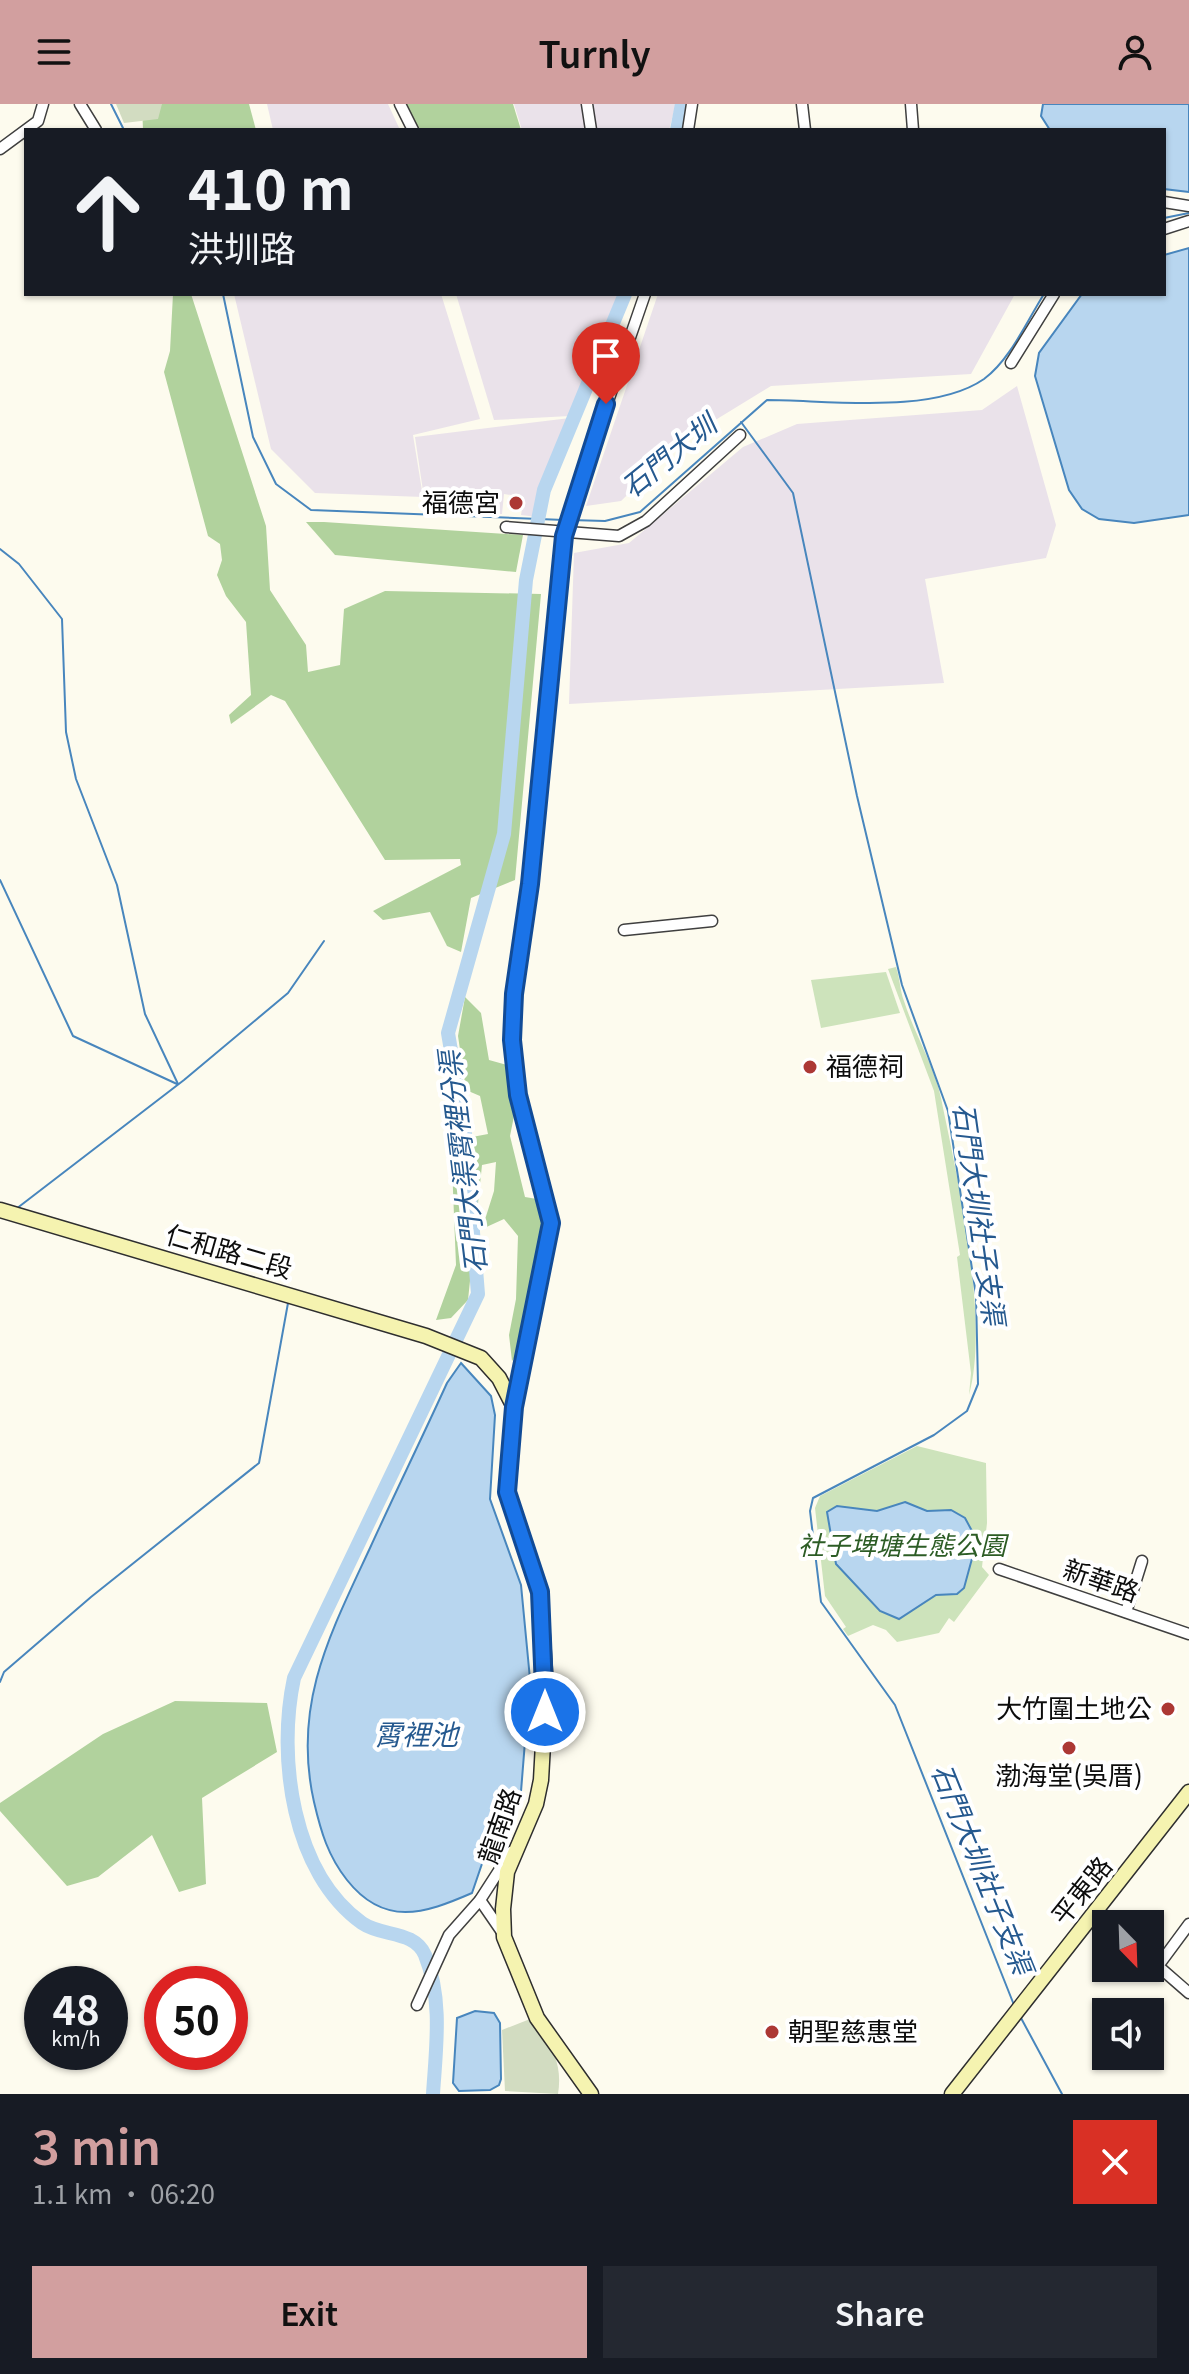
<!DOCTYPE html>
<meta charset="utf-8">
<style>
:root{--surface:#171b24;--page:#242831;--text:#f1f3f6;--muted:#9ea1a6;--accent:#d29f9f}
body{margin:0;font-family:Georgia,"Noto Sans TC",serif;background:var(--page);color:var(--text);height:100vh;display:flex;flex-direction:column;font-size:30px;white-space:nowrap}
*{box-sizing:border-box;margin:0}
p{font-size:26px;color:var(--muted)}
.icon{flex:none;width:44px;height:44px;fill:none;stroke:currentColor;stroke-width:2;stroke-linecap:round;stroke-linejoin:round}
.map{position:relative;height:1990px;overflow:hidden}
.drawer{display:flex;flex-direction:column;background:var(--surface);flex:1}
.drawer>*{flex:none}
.top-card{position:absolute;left:24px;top:24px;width:1142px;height:168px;border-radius:0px;box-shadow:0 2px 6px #0004;background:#171b24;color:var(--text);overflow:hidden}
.needle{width:52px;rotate:157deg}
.buttons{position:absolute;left:1092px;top:1806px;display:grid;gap:16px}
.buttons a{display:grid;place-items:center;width:72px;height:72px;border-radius:0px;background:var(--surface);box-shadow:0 2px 6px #0004;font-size:40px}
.speed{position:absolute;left:24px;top:1862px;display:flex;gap:16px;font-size:40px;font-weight:700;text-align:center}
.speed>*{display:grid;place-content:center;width:104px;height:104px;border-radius:50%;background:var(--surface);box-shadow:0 2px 6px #0004;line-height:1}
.speed small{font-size:20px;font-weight:400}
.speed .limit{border:12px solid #d22;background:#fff;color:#111}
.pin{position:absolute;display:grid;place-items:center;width:68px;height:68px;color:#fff;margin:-82px -34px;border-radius:50% 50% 50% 0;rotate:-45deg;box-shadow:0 0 8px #0007}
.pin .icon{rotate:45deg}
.me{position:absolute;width:88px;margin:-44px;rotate:0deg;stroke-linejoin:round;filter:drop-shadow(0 0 6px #0008)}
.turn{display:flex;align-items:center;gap:28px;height:168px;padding:0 32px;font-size:36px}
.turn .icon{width:104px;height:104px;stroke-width:2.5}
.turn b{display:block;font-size:56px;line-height:68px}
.round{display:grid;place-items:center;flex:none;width:84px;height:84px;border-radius:0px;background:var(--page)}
.head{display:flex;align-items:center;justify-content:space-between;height:136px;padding:0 32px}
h1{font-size:48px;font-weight:600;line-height:60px;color:var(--accent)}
.cta{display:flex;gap:16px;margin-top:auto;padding:16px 32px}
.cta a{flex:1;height:92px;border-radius:0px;background:var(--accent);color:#111;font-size:32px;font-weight:600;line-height:92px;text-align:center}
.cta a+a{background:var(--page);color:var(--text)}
header{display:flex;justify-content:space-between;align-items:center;height:104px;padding:0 32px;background:var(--accent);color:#111;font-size:36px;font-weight:600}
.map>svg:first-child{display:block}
.industrial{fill:#eae2ea}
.green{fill:#cde3bb}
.forest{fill:#b1d29d}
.cemetery{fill:#d2dcc1}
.water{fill:#b8d6ef;stroke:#4886bd;stroke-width:2}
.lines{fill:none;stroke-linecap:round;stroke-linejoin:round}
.stream{stroke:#4886bd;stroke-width:2}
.river{stroke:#b8d6ef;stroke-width:14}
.street-casing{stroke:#3f3f3f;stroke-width:13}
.secondary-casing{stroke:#2e2e2e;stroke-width:17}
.street{stroke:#fff;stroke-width:10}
.secondary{stroke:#f5f3b0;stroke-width:14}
.route-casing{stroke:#114b97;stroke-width:20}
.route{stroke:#1a73e8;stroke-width:14}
.poi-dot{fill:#ac3835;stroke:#fff;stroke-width:3}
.labels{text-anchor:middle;stroke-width:8;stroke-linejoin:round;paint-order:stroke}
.poi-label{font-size:26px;fill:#0c0c0c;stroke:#fff;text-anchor:end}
.street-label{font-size:26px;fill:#0c0c0c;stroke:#fff}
.park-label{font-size:26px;font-style:italic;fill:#2c5c25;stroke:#fff}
.water-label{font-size:28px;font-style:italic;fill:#25598f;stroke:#fff}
</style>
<header><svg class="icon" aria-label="menu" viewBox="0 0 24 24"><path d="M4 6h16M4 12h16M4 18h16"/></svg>Turnly<svg class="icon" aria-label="person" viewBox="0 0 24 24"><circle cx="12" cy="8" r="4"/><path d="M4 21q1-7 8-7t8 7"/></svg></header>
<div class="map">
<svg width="1189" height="1990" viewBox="0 0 1189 1990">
<rect width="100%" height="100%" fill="#fdfbee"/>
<g class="industrial">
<polygon points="267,0 388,0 400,26 273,26"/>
<polygon points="514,0 676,0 669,26 522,26"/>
<polygon points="234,190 441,190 480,315 413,331 423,393 315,389 271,345"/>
<polygon points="456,190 622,190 570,312 494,316"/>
<polygon points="658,190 1015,190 971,270 771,282 686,334 621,397 586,402"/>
<polygon points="1017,282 1056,421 1046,454 925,475 944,579 569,600 574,449 629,439 743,343 797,320 982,306"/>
<polygon points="570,314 542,385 537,413 521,411 524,393 504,390 502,410 426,407 415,333"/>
</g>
<g class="green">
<path d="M896,863C900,875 900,887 904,897C914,929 934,961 941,994C957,1072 990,1215 969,1291L971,1269L957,1153L960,1151L934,987L888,865Z"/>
<polygon points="886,868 900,909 821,924 811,876"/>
<polygon points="917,1342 986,1359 987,1419 982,1463 989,1471 954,1518 949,1514 939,1529 897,1538 886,1526 873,1521 848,1532 843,1525 846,1523 825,1492 815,1404 820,1392"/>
</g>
<g class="forest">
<polygon points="142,0 249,0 256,26 143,26"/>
<polygon points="402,0 513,0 521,26 415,26"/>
<polygon points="173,190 191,190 266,422 270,486 306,541 308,568 340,561 344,505 385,487 541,490 515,776 471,794 461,848 447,842 430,808 383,816 373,807 461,761 460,755 385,756 285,597 271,591 231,620 229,611 251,591 246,518 226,492 217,471 222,456 220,440 208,432 164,268 170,247"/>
<polygon points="306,418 324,418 523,431 516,468 335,451"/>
<polygon points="465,893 481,909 489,956 507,961 516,1002 510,1032 525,1093 537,1095 545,1126 527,1237 512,1257 509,1231 516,1195 518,1132 504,1115 482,1125 494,1087 496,1058 482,1061 468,1196 451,1214 436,1216 456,1161 451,1037 488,1030 480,992 466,986 458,932"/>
<polygon points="175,1597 267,1599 277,1648 202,1694 206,1780 179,1788 152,1731 98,1773 67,1782 0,1707 0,1699 103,1630"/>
</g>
<g class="cemetery">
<polygon points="116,0 162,0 158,15 124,19"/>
<path d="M530,1915C551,1938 563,1959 558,1990L505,1987L502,1926Z"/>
</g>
<g class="water">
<polygon points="1043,0 1189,0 1189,88 1164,85 1164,26 1050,26 1041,12"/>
<polygon points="1189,144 1189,411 1134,419 1099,415 1082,405 1069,386 1035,272 1039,249 1082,190 1164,190 1164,151"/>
<path d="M461,1259L491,1292L495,1311L490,1395L521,1481L530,1575L520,1700L485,1751L472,1789C424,1810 384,1823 347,1776C328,1752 321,1728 314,1698C292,1601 330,1530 370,1444C395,1389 422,1334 447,1279Z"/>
<polygon points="905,1398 927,1407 951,1406 965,1414 972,1427 973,1451 964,1484 957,1490 936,1491 899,1515 880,1507 836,1460 827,1408 837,1402 877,1407"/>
<polygon points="475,1907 494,1909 500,1919 501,1975 499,1981 490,1986 459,1987 453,1979 457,1914"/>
</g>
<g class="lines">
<g class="stream">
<polyline points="111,0 124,26"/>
<polyline points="1164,114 1189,109"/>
<polyline points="223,190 253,333 276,380 311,406 564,416"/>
<polyline points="741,318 793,389 857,692 902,881 948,1007 976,1191 978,1280 967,1307 934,1331 813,1394 810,1407 821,1498 895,1601 1014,1901"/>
<path d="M570,416L605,417L640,408L767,296C828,296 932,311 984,275C1010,256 1027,217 1044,190"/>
<polyline points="0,445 19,460 62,515 66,628 76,675 117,781 145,910 178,980"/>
<polyline points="0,776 73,932 177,980"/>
<polyline points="16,1105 184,976 288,889 324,837"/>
<polyline points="0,1578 4,1568 91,1493 259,1359 288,1199"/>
<polyline points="1021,1914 1062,1990"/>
</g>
<g class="river">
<polyline points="677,26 682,0"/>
<path d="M433,1990C436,1944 443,1895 425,1851C414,1826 382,1833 362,1819C292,1769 277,1653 294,1574L478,1190L465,1029L448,929L504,730L526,476L544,386L625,190"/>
</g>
<defs>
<g id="street">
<polyline points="80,0 96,26"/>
<polyline points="400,0 413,26"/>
<polyline points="587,0 591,26"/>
<polyline points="802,0 805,26"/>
<polyline points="911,0 913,26"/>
<polyline points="688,26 692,0"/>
<polyline points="0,45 38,17 43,0"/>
<polyline points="1164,98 1189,102"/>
<polyline points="1164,125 1189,117"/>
<polyline points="1011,259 1054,190"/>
<polyline points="506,423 619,432 646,417 740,331"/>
<polyline points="624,826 712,817"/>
<polyline points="514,1303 551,1119 518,991 512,936 514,890 530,780 564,432 569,410 645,190"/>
<polyline points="999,1465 1189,1530"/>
<polyline points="1126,1508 1142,1457"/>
<polyline points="480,1796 502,1828"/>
<polyline points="1189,1820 1158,1862 1189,1889"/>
<polyline points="417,1901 449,1831 480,1796 511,1748"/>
</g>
<g id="secondary">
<polyline points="0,1106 426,1232 481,1254 499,1274 514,1303 507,1388 540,1488 546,1586 541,1676 536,1700 507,1768 503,1805 504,1833 537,1914 591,1990"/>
<polyline points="952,1990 1189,1688"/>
</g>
</defs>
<use href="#street" class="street-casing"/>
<use href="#secondary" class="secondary-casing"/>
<use href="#street" class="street"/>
<use href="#secondary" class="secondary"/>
</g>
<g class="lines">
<defs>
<polyline id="route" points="545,1608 540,1488 507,1388 514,1303 551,1119 518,991 512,936 514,890 530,780 564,432 606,300"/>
</defs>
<use href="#route" class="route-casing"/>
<use href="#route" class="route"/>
</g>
<g class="poi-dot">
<circle cx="516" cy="399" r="8"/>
<circle cx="810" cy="963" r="8"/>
<circle cx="1168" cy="1605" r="8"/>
<circle cx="1069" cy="1644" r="8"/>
<circle cx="772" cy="1928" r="8"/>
</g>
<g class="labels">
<g class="poi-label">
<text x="500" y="408">福德宮</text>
<text x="826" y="972" text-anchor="start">福德祠</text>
<text x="1152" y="1614">大竹圍土地公</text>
<text x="1069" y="1681" text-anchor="middle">渤海堂(吳厝)</text>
<text x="788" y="1937" text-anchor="start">朝聖慈惠堂</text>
</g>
<g class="street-label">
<text transform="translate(229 1148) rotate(16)" y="9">仁和路二段</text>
<text transform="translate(1101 1477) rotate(19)" y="9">新華路</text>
<text transform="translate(500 1722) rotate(-71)" y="9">龍南路</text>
<text transform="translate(1082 1787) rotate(-51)" y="9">平東路</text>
</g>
<g class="park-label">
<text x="902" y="1451">社子埤塘生態公園</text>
</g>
<g class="water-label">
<text transform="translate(669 352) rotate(-39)" y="10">石門大圳</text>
<text transform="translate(463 1058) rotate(-97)" y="10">石門大渠霄裡分渠</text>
<text transform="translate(979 1110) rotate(82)" y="10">石門大圳社子支渠</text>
<text x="416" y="1641">霄裡池</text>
<text transform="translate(982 1765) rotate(68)" y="10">石門大圳社子支渠</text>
</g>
</g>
</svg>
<div class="buttons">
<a><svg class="needle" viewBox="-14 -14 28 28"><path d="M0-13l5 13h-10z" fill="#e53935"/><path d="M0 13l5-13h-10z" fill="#9ea1a6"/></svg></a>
<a><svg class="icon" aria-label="sound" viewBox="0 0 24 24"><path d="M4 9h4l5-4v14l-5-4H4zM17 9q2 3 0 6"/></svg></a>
</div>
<div class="speed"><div>48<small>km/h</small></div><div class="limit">50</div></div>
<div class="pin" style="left:606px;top:300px;background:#d93025"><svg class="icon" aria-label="arrive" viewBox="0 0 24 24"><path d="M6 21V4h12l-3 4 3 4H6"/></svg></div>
<svg class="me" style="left:545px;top:1608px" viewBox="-20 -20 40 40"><circle r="17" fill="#1a73e8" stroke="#fff" stroke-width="3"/><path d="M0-11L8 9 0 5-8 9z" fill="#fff"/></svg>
<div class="top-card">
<div class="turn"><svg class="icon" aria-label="ahead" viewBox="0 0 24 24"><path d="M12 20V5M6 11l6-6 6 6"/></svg><div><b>410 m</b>洪圳路</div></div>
</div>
</div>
<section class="drawer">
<div class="head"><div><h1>3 min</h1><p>1.1 km · 06:20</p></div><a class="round" style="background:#d93025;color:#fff"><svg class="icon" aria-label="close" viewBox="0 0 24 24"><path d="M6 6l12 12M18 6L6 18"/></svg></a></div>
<div class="cta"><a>Exit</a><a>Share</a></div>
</section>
